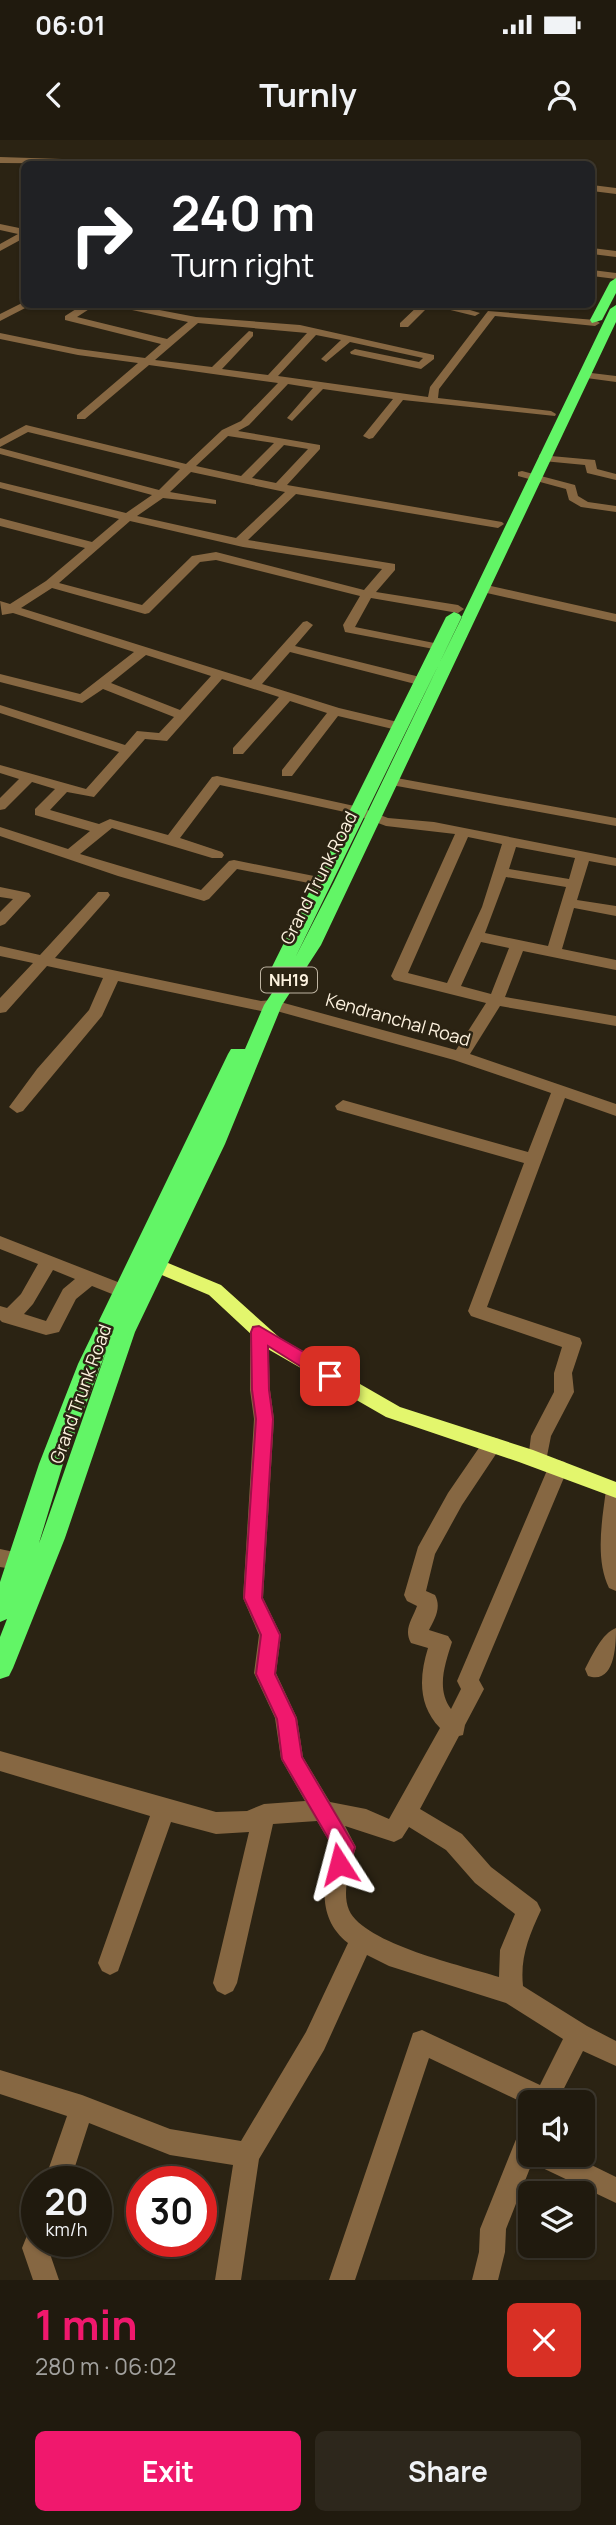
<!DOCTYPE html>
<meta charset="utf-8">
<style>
:root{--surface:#201a0e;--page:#2d271c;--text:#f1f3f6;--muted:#a2a19e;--line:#3d382e;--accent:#f0186d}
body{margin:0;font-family:Manrope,sans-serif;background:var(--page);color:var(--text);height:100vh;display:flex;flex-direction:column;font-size:26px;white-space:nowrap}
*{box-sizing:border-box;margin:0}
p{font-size:23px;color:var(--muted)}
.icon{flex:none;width:38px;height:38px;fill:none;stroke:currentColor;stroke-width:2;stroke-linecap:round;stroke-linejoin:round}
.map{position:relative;height:2140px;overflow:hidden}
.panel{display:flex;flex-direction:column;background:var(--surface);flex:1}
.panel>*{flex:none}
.top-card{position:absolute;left:21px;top:21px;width:574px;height:147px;border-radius:10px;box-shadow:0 2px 5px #0004,0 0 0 2px var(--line);background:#202124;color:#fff;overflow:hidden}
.controls{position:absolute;left:518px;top:1950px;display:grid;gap:14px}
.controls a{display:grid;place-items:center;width:77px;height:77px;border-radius:10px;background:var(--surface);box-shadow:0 2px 5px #0004,0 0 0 2px var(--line);font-size:35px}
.speed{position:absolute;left:21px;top:2026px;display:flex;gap:14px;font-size:35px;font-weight:700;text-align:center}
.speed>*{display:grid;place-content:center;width:91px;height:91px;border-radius:50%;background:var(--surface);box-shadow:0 2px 5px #0004,0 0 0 2px var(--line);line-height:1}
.speed small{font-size:18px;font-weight:400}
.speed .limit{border:10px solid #d22;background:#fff;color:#111}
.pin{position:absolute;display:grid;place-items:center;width:60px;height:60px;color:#fff;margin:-30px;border-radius:14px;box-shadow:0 4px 10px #0006}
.me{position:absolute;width:77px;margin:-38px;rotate:351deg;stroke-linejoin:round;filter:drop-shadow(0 0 5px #0008)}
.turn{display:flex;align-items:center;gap:24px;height:147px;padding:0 35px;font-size:32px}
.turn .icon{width:91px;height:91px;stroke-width:2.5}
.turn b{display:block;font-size:49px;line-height:60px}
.round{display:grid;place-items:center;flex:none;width:74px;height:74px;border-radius:10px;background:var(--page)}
.summary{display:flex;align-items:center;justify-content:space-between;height:119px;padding:0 35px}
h1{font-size:42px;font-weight:700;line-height:52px;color:var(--accent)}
.primary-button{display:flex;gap:14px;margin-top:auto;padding:14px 35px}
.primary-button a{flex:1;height:80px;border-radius:10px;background:var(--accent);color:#fff;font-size:28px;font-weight:700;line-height:80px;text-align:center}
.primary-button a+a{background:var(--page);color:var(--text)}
.status{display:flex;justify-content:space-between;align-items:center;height:49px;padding:0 35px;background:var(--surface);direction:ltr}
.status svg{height:19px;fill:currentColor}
header{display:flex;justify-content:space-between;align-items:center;height:91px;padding:0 35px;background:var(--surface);font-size:32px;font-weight:700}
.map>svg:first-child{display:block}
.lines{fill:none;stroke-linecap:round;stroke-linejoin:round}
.minor{fill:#866742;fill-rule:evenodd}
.major{fill:#e3f66d;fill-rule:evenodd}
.highway{fill:#62f566;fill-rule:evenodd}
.route{fill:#f0186d;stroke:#9c1047;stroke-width:2}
.labels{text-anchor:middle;stroke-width:5;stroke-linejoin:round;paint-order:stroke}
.shield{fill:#2b2313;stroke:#beb4a2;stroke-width:2}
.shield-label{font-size:16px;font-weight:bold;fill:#fdf2df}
.street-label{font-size:18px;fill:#fdf2df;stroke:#2b2313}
</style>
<div class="status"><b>06:01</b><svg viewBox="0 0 49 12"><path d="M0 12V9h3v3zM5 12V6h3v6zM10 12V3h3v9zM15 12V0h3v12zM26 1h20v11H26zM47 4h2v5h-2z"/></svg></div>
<header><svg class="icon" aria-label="back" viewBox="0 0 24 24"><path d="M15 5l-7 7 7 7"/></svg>Turnly<svg class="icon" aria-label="person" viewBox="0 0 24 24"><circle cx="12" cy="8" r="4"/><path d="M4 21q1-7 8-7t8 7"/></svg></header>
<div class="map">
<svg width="616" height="2140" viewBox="0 0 616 2140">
<rect width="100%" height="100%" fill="#2b2313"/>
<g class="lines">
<g class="minor">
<polygon points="0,17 124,21 128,24 0,23"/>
<polygon points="592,45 616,48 616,54 592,51"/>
<polygon points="0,84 24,89 24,98 0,111 0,104 18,94 0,90"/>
<polygon points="592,108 616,111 616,117 592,114"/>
<polygon points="592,130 616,133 616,139 592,136"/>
<polygon points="24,162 24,164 33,164 0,181 0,174"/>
<path d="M84,164H97L77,177L167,199L188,182L104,164H128L196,177L300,185L434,215V219L421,229L351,214L350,212L355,209L419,222L423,218L350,202L326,222L321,219L341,200L316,195L278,236L428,257L430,247L488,171L595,180L600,183L595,186L495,176L439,249L438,258L551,271L556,274L555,276L403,260L373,298L369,299L363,296L393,259L323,249L292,281L287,278L313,248L288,244L249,285L238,291L320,305V309L287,345L502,382L504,384L498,388L296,354L248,400L395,424V430L376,452L458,465L464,469L458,473L371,458L355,487L444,505V511L345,492L343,485L360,456L216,420L200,422L149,473L145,474L52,448L21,468L251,540L303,482L307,481L313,485L295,506L428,539L430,542L423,546L290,512L262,544L339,568L406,584L408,587L401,591L338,576L292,636H282V630L327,573L290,561L243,614H233V608L279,557L222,539L167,601L145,599L94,657L67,652L50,670L99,684L110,679L168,695L212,637L217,636L359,667L388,678L434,682L616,718V726L589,721L577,760L616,766V776L574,768L562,809L616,820V830L523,811L505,857L616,876V886L500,866L470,914L616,964V976L565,958L487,1167L580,1198L582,1203L572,1233L574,1252L551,1296L545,1326L538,1328L531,1326L528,1320L531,1296L554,1252V1233L562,1207L471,1176L468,1171L524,1023L337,970L335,966L343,960L528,1012L551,953L454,920L273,870L261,871L118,841L102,876L23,971L17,973L9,967L37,929L89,870L103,838L47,826L6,872L0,873V858L33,823L0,816V806L40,815L98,752H108L110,755L108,758L55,818L261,861L273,860L456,910L486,863L394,840L391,836L455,694L386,686L354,674L220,645L180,698L222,712L224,715L222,718H212L112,688L80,714L201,750L229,721L234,720L324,738L331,742L324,746L237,729L209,759L204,761L118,736L0,696V687L68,709L90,691L35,675V669L55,649L32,642L5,669L0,670V658L19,639L0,633V625L86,649L119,612L0,573V565L125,605L137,591L159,593L174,577L103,549L82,563L0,542V534L80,554L134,512L13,473L2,475L0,461L10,464L46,441L85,408L0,386V378L92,402L119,379L0,348V342L126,373L152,355L0,314V308L159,350L180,329L28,292L0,307V299L26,285L186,324L222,290L241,281L278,243L149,225L85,279H77V275L138,223L78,215L0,199V193L78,209L145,218L161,204L65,180V176ZM198,183L307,193L268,235L222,229L253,196V192L249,191L212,227L155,220ZM228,296L274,303L241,336L196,326ZM284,305L308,309L276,343L252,338ZM191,332L285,352L236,398L137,376L163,358L216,364V360L170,352ZM130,381L243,407L382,429L364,450L216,412L192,416L142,465L59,443ZM146,515L211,536L180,570L111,543ZM468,697L502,704L482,767L447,843L408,833ZM516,707L575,718L569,739L509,729ZM506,737L566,747L548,806L485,793ZM481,802L509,808L491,854L461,846Z"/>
<polygon points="420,164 450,164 480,173 475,176 430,165 408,187 400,187 400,183"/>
<polygon points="583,232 616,236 616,242 579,237 579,233"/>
<polygon points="545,312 551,316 595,320 597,329 616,334 616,340 587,333 585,325 543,321 539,315"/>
<polygon points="522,331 575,345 578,356 588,362 616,366 616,372 581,367 569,360 566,349 518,336 518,332"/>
<polygon points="482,444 616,474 616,482 478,451 478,445"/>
<polygon points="391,637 616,678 616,686 386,644 384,641"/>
<polygon points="0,747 29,753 31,756 5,784 0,786 0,772 13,759 0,757"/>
<path d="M0,1096L128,1146L131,1151L128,1156L122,1158L92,1146L76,1159L59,1192L46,1195L2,1182L0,1180V1166L7,1168L21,1154L38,1124L0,1109ZM53,1130L75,1139L63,1149L46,1181L24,1174L33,1164Z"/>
<path d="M259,1185L266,1187L268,1192L270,1250L274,1279L263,1458L281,1495L276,1533L297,1578L303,1617L330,1662L366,1669L389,1679L440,1588C418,1565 419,1537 428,1508L411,1503C403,1489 413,1478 417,1466L407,1461L404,1455L418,1407L448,1353L485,1299L492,1297L499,1299L502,1305L462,1365L435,1414L426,1451L435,1455C442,1468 434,1480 429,1490L448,1496L452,1502C445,1524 436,1549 451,1569L461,1549L457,1541L548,1328L551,1322L558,1320L565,1322L568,1328L479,1540L484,1549L465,1585L463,1595L459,1596L420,1669L462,1694L491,1727L537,1762L541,1770C529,1796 520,1817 523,1846L587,1886L616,1901V1926L583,1911L557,1962H530V1966L429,1918L355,2140H329L413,1893L422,1890L540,1945L563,1899L506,1863L389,1826L367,1815L324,1910L259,2019L241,2140H215L233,2025L170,2015L89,1983L70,2042H44L67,1976L0,1954V1930L82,1955L170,1989L241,2001L306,1892L348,1803C317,1779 322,1742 333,1708L317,1681L273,1684L237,1843L233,1851L225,1855L217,1851L213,1843L249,1692L216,1694L171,1682L118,1831L110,1835L102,1831L98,1823L150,1676L0,1631V1611L216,1672L247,1671L264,1664L305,1661L281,1619L275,1578L254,1533L259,1495L243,1458L254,1279L250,1250V1192L252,1187ZM345,1686L394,1702L402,1698L409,1687L446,1710L475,1743L515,1774L500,1810L499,1837C464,1826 364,1804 349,1770C341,1751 351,1725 356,1707Z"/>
<path d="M616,1342V1451L609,1448C595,1420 602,1380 606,1350L609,1344Z"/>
<polygon points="0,1409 38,1417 41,1423 38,1429 31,1432 0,1427"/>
<path d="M616,1488C616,1505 615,1545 588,1536L585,1529C592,1516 602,1493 616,1488Z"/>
<polygon points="530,1983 530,2014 569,2014 616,2037 616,2063 532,2023 506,2089 505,2112 498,2140 472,2140 479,2112 480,2089 521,1987"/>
<polygon points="37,2089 37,2102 50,2102 48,2108 59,2140 33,2140 22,2108 28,2093"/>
</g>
<polygon class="major" points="156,1118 221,1145 280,1198 400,1267 533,1310 616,1342 616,1358 519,1322 386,1277 266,1208 209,1155 150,1130 147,1125 150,1120"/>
<g class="highway">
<polygon points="616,138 616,153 602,180 592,183 590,180 610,142"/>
<path d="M616,165V182L321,805L282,865L225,1004L135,1192L65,1398L13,1528L9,1536L0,1539V1497L7,1479L0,1482V1442L39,1324L78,1224L228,914L231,909H245L264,865L276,847L267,845L265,841L446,477L454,472L459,474L462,477L296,816L334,742L610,169ZM107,1209L41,1398L39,1403L63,1324Z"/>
</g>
</g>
<polygon class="route" points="259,1186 336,1231 339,1236 336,1241 324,1241 268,1206 269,1250 273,1279 262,1458 280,1495 275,1534 296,1578 302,1617 355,1707 347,1731 339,1733 332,1731 329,1724 334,1708 282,1619 277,1579 256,1534 261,1495 244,1458 256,1279 252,1250 251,1192 253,1187"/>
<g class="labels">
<rect class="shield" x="261" y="827.5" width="56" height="25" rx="5"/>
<g class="shield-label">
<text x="289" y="846">NH19</text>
</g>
<g class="street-label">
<text transform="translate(319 738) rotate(-63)" y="6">Grand Trunk Road</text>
<text transform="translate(398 880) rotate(16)" y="6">Kendranchal Road</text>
<text transform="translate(81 1254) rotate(-70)" y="6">Grand Trunk Road</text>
</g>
</g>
</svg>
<div class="controls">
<a><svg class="icon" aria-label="sound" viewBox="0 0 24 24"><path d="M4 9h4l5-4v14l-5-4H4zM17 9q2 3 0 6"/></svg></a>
<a><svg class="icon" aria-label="layers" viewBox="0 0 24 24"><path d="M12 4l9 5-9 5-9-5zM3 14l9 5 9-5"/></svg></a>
</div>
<div class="speed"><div>20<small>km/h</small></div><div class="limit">30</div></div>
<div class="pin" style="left:330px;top:1236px;background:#d93025"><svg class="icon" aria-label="arrive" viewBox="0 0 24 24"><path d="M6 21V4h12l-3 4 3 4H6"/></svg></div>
<svg class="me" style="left:339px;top:1724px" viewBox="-20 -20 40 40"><path d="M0-17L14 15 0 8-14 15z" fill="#f0186d" stroke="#fff" stroke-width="4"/></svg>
<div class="top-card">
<div class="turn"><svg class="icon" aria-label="right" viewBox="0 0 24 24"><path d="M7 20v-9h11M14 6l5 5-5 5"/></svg><div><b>240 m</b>Turn right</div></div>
</div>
</div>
<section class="panel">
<div class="summary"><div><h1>1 min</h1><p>280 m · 06:02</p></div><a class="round" style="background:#d93025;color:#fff"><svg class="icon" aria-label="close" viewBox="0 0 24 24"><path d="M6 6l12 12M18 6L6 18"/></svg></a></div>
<div class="primary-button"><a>Exit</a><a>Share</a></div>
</section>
